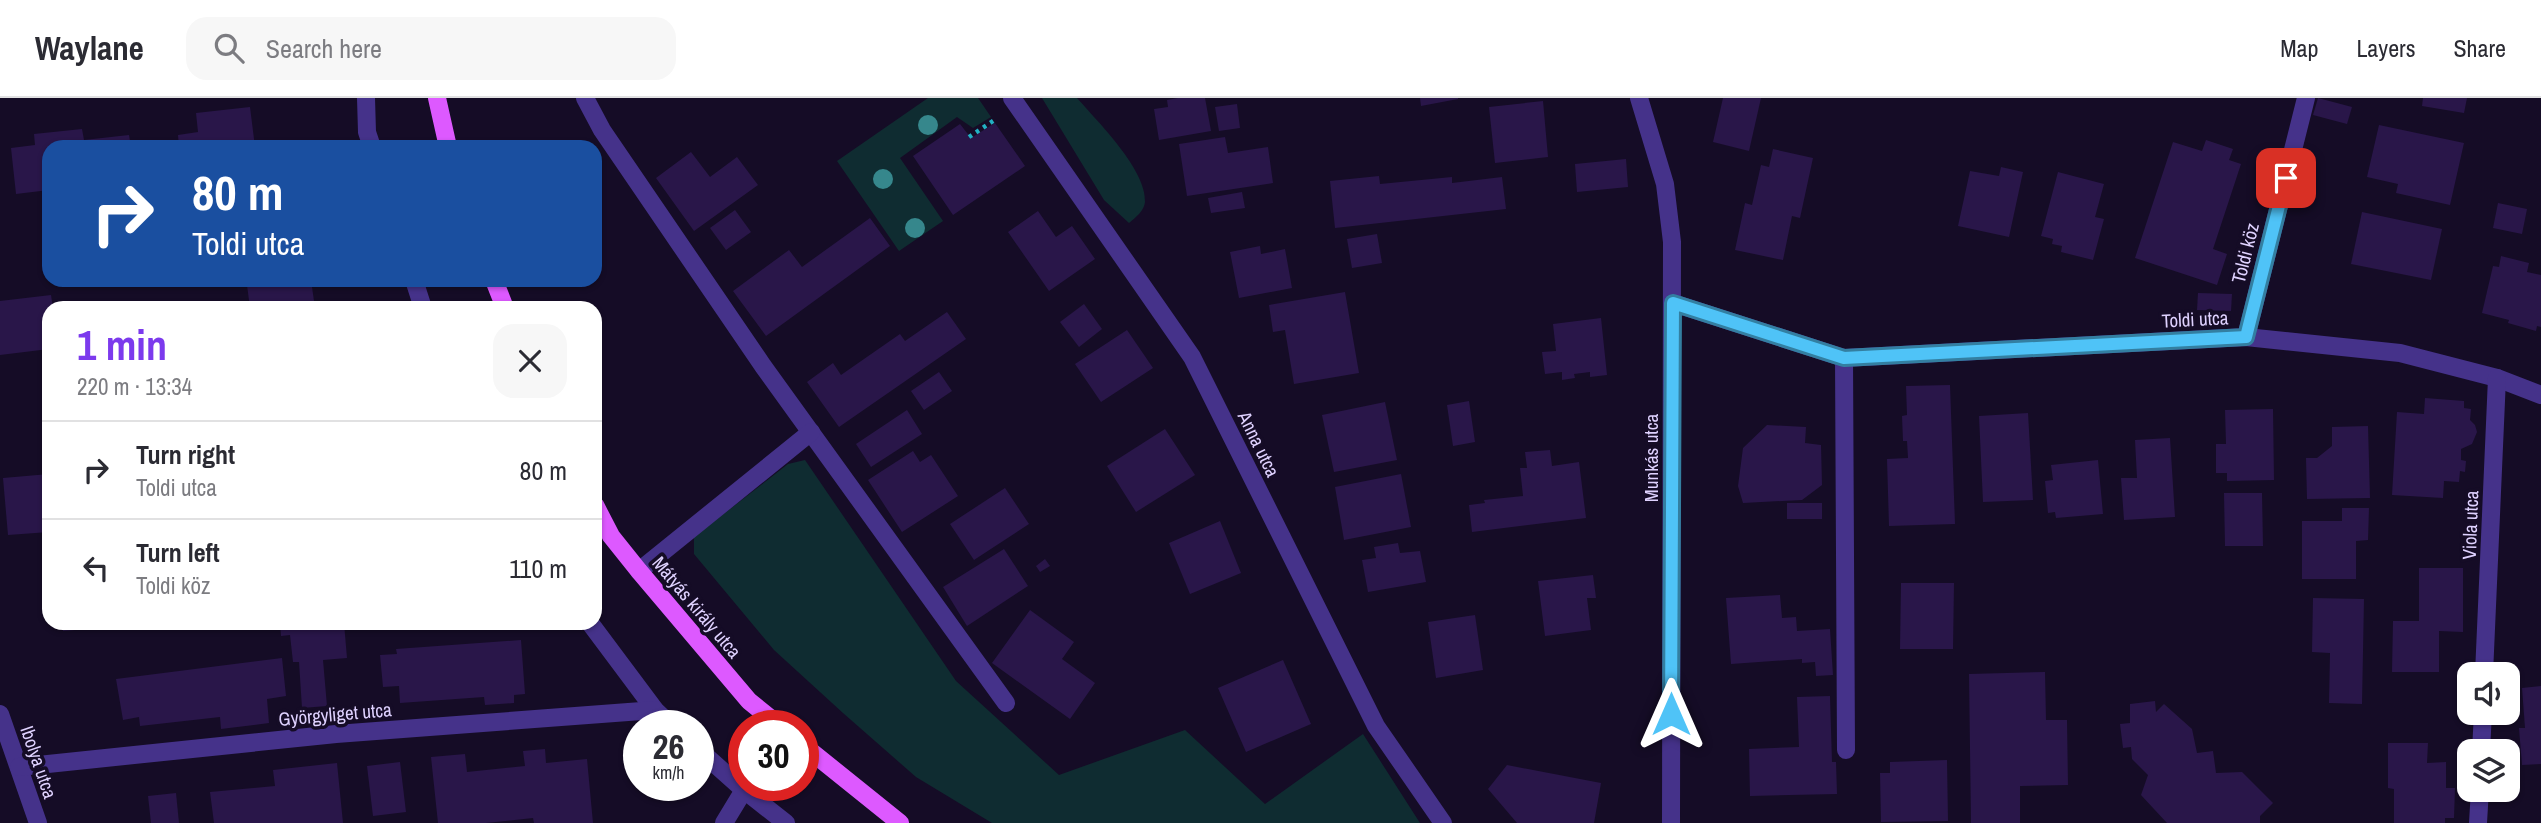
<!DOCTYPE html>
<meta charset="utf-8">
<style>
:root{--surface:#fff;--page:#f7f7f7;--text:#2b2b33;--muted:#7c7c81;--line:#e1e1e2;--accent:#7c3aed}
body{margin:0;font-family:"Archivo Narrow",sans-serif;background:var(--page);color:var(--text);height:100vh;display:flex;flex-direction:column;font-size:26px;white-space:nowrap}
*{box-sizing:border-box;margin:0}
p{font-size:23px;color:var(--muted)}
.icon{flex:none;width:38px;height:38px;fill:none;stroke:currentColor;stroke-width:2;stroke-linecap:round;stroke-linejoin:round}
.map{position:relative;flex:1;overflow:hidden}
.side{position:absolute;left:42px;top:203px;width:560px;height:329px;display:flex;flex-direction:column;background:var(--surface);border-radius:21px;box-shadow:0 2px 5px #0004}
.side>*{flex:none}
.guide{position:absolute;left:42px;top:42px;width:560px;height:147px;border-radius:21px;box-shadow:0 2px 5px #0004;background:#1a4fa0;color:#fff;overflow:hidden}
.buttons{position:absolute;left:2457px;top:564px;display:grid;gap:14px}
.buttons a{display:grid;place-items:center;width:63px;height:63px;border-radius:14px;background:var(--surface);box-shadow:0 2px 5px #0004;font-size:35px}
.speed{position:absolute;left:623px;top:612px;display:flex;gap:14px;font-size:35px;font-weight:700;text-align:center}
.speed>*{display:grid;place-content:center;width:91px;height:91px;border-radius:50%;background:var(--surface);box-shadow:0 2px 5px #0004;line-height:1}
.speed small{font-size:18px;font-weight:400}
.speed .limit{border:10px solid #d22;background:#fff;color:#111}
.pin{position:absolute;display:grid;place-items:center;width:60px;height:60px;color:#fff;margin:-30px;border-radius:14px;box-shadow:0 4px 10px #0006}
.me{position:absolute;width:77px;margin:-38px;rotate:0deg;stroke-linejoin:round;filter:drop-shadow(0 0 5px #0008)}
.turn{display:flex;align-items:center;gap:24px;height:147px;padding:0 35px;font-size:32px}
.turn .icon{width:91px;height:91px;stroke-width:2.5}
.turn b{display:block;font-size:49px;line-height:60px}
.round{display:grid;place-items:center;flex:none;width:74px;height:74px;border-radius:21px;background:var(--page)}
.headline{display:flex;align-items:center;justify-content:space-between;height:119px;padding:0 35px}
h1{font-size:42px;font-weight:800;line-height:52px;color:var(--accent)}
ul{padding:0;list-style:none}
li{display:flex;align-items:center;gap:21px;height:98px;padding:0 35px;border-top:2px solid var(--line)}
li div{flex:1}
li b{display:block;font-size:26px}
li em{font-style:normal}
header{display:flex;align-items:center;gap:42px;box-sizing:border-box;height:98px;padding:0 35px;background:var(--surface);border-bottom:2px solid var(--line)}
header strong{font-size:33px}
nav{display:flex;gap:38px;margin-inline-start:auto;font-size:24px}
.search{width:490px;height:63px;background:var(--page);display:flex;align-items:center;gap:18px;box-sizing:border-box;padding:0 24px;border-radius:21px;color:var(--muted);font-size:26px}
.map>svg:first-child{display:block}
.green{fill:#0f2c31}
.building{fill:#291649}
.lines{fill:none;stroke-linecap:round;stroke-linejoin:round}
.path{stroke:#22b1c3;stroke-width:4.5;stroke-dasharray:3.5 5;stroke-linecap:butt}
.minor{stroke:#45328a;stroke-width:18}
.major{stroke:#dd59ff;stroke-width:18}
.tree{fill:#36878c}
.route-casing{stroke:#337fa1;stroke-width:18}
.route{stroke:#4fc3f7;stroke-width:12}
.labels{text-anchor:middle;stroke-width:7;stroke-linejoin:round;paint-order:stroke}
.street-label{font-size:19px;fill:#dfd2ff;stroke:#150c26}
</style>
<header>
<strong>Waylane</strong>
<div class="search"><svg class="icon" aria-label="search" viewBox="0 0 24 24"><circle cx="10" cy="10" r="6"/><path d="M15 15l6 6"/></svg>Search here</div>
<nav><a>Map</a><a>Layers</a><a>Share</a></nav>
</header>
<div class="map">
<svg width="2541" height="725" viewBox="0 0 2541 725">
<rect width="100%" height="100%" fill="#150c26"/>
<g class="green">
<polygon points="928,0 978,0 991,19 973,30 957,19 900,60 943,123 899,153 837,63"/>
<path d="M1042,0H1077C1097,23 1147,72 1145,104C1144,113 1136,119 1129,125L1104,102Z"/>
<polygon points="805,362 956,583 1059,677 1185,632 1265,706 1363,636 1420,725 992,725 916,679 843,615 774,552 694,456 694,439 788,366"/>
</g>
<g class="building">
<polygon points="1178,0 1205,0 1211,33 1159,42 1154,11 1168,9 1167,2"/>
<polygon points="1420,0 1458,0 1458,1 1421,8"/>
<polygon points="1723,0 1761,0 1749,53 1713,44"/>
<polygon points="2318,0 2352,9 2347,26 2313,17"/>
<polygon points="2423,0 2467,0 2464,15 2422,8"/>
<polygon points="1543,3 1548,59 1495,65 1489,9"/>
<polygon points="1237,6 1240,30 1219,33 1215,9"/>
<polygon points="250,9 255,49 179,49 178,37 198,34 196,15"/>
<polygon points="995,25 1025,68 953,117 913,58 960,26 971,40"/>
<polygon points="2379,27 2464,45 2450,107 2396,95 2398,86 2367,79"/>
<polygon points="82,31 84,42 129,37 131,49 49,49 49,92 16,96 11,50 35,47 34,36"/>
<polygon points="1225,39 1228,55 1268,49 1273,85 1187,98 1179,46"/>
<polygon points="2206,42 2233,51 2229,62 2241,66 2213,151 2227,156 2217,187 2135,160 2173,44 2202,53"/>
<polygon points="1773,51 1813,60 1800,120 1792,118 1783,162 1735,152 1745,105 1752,107 1761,67 1769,69"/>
<polygon points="691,54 710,79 737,59 758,87 694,133 656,80"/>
<polygon points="1626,61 1628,89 1577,94 1575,66"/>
<polygon points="2001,69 2023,74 2009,139 1958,128 1970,73 1999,78"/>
<polygon points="2058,74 2104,86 2095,119 2104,121 2093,162 2061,154 2062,148 2052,146 2053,141 2041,138"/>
<polygon points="1379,78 1380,86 1452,79 1452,85 1502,79 1506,111 1335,130 1330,83"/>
<polygon points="1242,94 1245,110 1211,115 1208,100"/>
<polygon points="2498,105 2527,111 2522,136 2493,130"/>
<polygon points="735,112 751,134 726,152 710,130"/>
<polygon points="1038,113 1056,139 1072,128 1095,161 1049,193 1008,134"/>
<polygon points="2362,114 2442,131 2431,182 2351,166"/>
<polygon points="870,120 890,148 766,238 733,193 789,152 802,169"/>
<polygon points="1377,136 1382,165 1352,170 1347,141"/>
<polygon points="1260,148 1261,156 1285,151 1292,190 1239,200 1230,154"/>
<polygon points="2501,158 2529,165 2527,174 2541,177 2541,229 2537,228 2536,233 2508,225 2509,222 2482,215 2493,168 2499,169"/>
<polygon points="289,182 311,182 315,210 250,210 247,187"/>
<polygon points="1345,194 1359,275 1294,286 1285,232 1273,234 1269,207"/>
<polygon points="2198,195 2232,196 2231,213 2197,212"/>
<polygon points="51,197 53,210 49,210 49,251 0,257 0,203"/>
<polygon points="1084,206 1102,231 1079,249 1060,224"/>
<polygon points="947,214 966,241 839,329 807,284 833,265 841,277 900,236 905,243"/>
<polygon points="1601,220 1607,277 1590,279 1590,274 1574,276 1575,280 1562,282 1562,274 1545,276 1542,254 1556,253 1553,226"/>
<polygon points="1127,232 1153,270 1101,304 1075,266"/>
<polygon points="939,274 952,293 924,312 911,293"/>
<polygon points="1950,287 1955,426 1889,428 1887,361 1908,360 1907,343 1903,343 1902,318 1907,317 1906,288"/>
<polygon points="2425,300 2464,303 2464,310 2471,311 2470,322 2475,327 2477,334 2472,346 2461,351 2461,362 2466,363 2465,374 2460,373 2459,384 2444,383 2443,400 2392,397 2397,314 2424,316"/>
<polygon points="1469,303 1475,344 1453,348 1447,307"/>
<polygon points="1385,304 1397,362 1334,374 1322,317"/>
<polygon points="2273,311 2274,382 2227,383 2227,375 2216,375 2216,346 2226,346 2225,312"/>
<polygon points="907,312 922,336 871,369 856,346"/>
<polygon points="2028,315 2033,402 1983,404 1979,318"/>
<polygon points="1767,327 1806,329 1805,345 1821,347 1822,387 1802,402 1743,405 1738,388 1743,350"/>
<polygon points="2368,328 2370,400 2307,401 2306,360 2317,360 2332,348 2332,329"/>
<polygon points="1165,331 1195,377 1136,414 1107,368"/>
<polygon points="2170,340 2175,419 2124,422 2121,380 2137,380 2135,342"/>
<polygon points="1550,352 1552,368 1579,364 1586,420 1472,434 1469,407 1485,405 1484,402 1523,398 1520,370 1527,370 1525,354"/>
<polygon points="913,353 920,364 931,357 958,398 902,434 868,382"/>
<polygon points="2098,362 2103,416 2056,420 2055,414 2048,415 2045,383 2053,382 2051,367"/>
<polygon points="49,376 49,434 8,437 3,380"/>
<polygon points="1401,376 1411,429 1344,442 1335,389"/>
<polygon points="1005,390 1029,426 974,462 950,426"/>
<polygon points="2224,395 2262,395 2263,448 2225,448"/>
<rect x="1787" y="405" width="35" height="16"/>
<polygon points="2342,410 2369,410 2368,442 2356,443 2356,481 2302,481 2302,423 2342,423"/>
<polygon points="1220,423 1241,475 1190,496 1169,445"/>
<polygon points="1398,445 1400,455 1420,453 1426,484 1368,494 1362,462 1376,460 1374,449"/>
<polygon points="1004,451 1028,488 967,528 943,489"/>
<polygon points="1045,461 1050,468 1040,474 1036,468"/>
<polygon points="2419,470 2463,470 2463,534 2439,533 2439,574 2392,574 2393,523 2419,523"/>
<polygon points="1593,477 1596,500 1587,500 1591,532 1545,538 1538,483"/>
<polygon points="1901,485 1954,485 1953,551 1900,551"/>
<polygon points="1780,497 1782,520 1796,519 1797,533 1830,531 1833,577 1816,578 1815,564 1802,565 1802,561 1731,566 1726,500"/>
<polygon points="2313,500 2364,501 2362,606 2329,605 2330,555 2312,554"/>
<polygon points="1030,512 1074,544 1062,561 1095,585 1070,621 992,565"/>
<polygon points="1475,517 1483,572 1436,580 1428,524"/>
<polygon points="63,525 136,525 136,527 63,533"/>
<polygon points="280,525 344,525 347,560 323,562 327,608 302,610 299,564 293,564 290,537 281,538"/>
<polygon points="521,542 525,596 514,597 514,605 485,607 484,599 400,605 399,588 383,589 380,557 397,556 396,551"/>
<polygon points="282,560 286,598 267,601 269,625 221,631 220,619 140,628 139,619 123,622 116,581"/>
<polygon points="1283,562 1311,626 1246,654 1218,590"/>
<polygon points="2045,574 2046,622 2067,622 2068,687 2020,688 2020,725 1971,725 1969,576"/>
<polygon points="2541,588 2541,666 2522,667 2519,630 2525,630 2522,590"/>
<polygon points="1830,598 1832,664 1836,664 1837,696 1750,698 1749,651 1799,649 1797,599"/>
<polygon points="2155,603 2156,614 2164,606 2192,631 2197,655 2213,653 2216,675 2242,674 2273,705 2260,718 2260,725 2167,725 2141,697 2148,677 2132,661 2131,649 2123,650 2120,626 2130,625 2130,606"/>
<polygon points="2388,645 2428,645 2427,665 2446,664 2446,690 2455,690 2454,720 2445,720 2445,725 2394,725 2394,691 2388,690"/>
<polygon points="545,651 546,665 587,661 593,725 534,725 533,720 486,725 438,725 431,659 465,656 467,674 525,668 523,653"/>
<polygon points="1947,662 1948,723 1881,724 1880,675 1890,675 1890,664"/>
<polygon points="400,664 406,714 373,718 367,668"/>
<polygon points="337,665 343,725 214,725 210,694 275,688 273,672"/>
<polygon points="1507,667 1601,685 1594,725 1517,725 1488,691"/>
<polygon points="176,695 179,725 151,725 148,698"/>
</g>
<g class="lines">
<polyline class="path" points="969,39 996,21"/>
<g class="minor">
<polyline points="366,0 367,34 372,49"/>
<polyline points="585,0 602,32 763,268 1006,605"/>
<polyline points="1012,0 1192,259 1376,628 1443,725"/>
<polyline points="1639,0 1665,86 1672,144 1671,725"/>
<polyline points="414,182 423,210"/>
<polyline points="1673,205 1844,260 2246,239 2400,255 2497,280 2541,297"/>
<polyline points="2246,239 2306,0"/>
<polyline points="1844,260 1846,652"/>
<polyline points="639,473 811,334"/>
<polyline points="590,525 655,612 672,628"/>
<polyline points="2484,576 2497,280"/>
<polyline points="0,616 38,725"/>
<polyline points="698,651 744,692 786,725"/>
<polyline points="2481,653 2483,614"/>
<polyline points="19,669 336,636 655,612"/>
<polyline points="724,725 744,692"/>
<polyline points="2478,725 2480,691"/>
</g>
<g class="major">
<polyline points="437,0 448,49"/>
<polyline points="494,182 505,210"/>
<polyline points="595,407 611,438 639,473 749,603 780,628"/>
<polyline points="803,647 900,725"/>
</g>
</g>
<g class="tree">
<circle cx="928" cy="27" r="10"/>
<circle cx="883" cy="81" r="10"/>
<circle cx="915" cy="130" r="10"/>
</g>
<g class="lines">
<defs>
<polyline id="route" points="1671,616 1673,205 1844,260 2246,239 2286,80"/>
</defs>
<use href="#route" class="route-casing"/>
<use href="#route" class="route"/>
</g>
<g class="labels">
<g class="street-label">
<text transform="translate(2245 155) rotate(-76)" y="7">Toldi köz</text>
<text transform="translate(2195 221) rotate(-3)" y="7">Toldi utca</text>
<text transform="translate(1259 346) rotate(64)" y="7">Anna utca</text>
<text transform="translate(1651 360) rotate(-90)" y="7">Munkás utca</text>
<text transform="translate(2470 427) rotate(-88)" y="7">Viola utca</text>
<text transform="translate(697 509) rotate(50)" y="7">Mátyás király utca</text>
<text transform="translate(335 616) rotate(-5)" y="7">Györgyliget utca</text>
<text transform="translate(39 664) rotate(71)" y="7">Ibolya utca</text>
</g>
</g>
</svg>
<div class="buttons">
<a><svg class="icon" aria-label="sound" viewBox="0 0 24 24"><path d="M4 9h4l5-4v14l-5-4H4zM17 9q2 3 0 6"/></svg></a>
<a><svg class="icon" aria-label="layers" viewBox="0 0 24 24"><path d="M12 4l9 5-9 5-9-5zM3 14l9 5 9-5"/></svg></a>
</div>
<div class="speed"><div>26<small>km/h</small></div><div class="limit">30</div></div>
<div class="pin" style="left:2286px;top:80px;background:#d93025"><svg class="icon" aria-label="arrive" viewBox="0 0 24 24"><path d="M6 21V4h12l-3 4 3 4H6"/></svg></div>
<svg class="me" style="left:1671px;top:616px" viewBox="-20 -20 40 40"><path d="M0-17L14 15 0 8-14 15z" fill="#4fc3f7" stroke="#fff" stroke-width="4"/></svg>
<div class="guide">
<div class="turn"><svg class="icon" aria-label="right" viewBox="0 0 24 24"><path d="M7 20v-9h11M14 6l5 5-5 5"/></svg><div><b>80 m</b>Toldi utca</div></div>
</div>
<section class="side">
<div class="headline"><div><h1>1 min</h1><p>220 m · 13:34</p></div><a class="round"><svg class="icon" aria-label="close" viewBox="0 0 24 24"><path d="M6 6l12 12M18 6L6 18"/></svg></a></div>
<ul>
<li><svg class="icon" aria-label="right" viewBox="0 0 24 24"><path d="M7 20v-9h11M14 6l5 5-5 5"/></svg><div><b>Turn right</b><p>Toldi utca</p></div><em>80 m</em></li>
<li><svg class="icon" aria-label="left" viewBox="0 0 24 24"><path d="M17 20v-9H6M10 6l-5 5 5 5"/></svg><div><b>Turn left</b><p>Toldi köz</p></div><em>110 m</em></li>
</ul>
</section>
</div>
